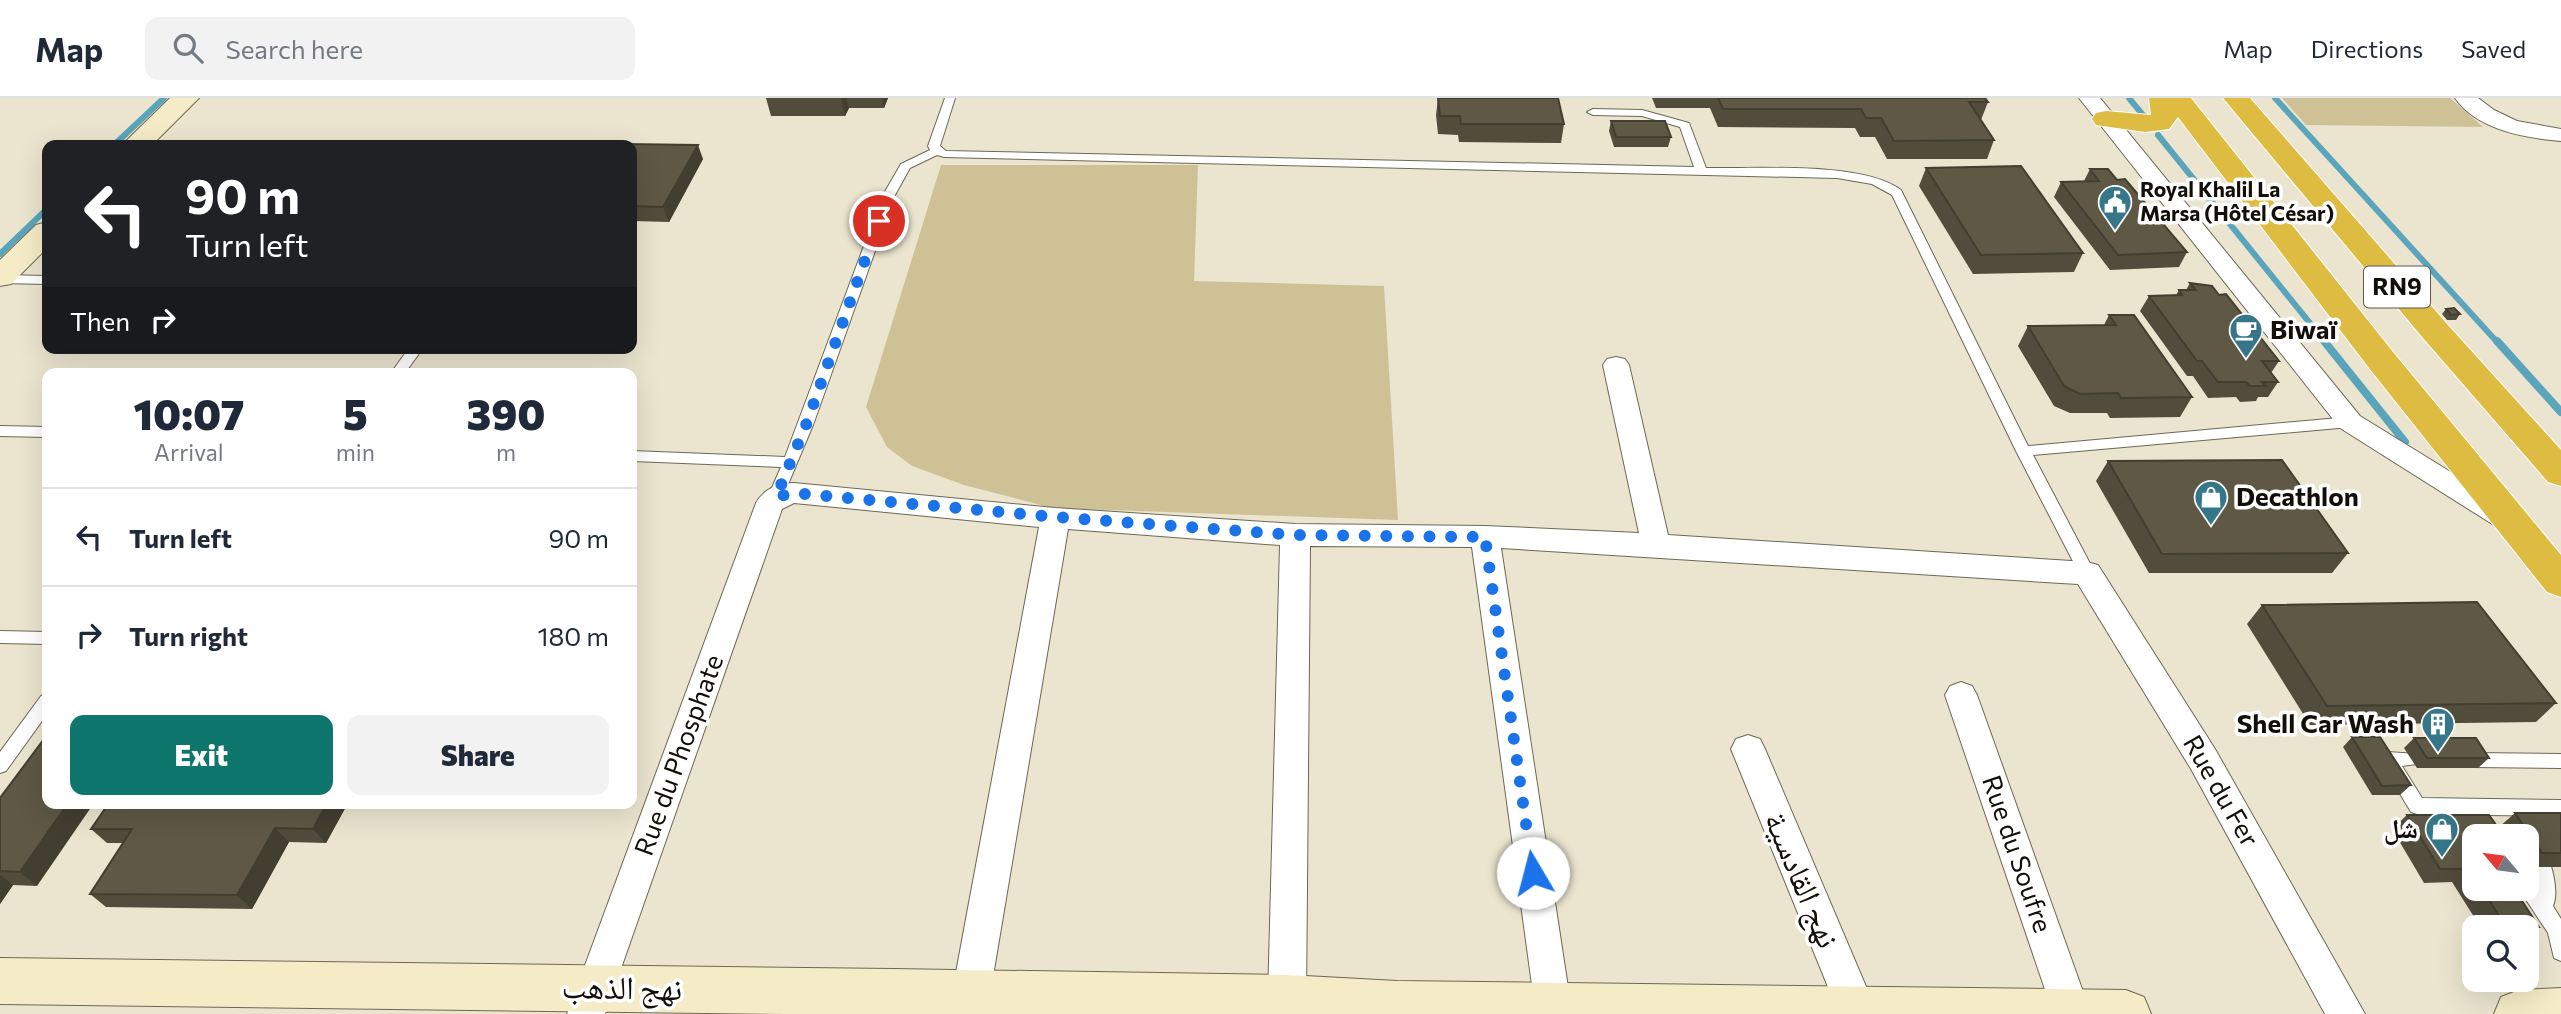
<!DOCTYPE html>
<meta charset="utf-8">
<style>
:root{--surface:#fff;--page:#f2f2f3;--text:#1f2937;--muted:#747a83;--line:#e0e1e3;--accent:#0f766e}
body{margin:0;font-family:Commissioner,"Noto Naskh Arabic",sans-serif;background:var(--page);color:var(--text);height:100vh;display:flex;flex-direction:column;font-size:26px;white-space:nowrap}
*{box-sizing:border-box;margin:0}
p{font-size:23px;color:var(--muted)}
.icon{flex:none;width:38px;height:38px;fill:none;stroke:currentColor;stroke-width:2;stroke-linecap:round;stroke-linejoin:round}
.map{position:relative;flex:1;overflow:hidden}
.sheet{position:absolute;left:42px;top:270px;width:595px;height:441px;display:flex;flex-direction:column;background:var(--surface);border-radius:14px;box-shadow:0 7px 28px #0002}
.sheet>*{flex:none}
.top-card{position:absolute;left:42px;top:42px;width:595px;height:214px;border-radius:14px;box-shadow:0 7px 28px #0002;background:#202124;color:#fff;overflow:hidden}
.needle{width:46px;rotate:299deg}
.tools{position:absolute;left:2462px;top:726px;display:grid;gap:14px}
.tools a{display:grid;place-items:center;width:77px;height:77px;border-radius:14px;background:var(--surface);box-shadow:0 7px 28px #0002;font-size:35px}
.pin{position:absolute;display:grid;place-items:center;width:60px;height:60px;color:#fff;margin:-30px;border:4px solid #fff;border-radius:50%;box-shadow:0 2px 7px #0007}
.me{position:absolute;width:77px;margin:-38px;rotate:352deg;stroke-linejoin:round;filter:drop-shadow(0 0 5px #0008)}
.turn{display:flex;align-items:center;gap:24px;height:147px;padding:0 28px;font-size:32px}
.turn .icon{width:91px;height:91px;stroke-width:2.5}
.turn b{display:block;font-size:49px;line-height:60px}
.then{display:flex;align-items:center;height:66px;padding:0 28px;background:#0003;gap:14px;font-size:26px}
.eta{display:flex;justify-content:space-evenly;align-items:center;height:119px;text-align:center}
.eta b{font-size:42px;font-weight:800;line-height:49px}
.primary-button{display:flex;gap:14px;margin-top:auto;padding:14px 28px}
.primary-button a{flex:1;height:80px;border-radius:14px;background:var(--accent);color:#fff;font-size:28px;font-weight:800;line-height:80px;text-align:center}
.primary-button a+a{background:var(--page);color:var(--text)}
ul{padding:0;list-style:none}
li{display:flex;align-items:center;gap:21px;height:98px;padding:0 28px;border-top:2px solid var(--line)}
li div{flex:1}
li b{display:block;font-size:26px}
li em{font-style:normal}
header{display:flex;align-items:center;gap:42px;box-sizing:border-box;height:98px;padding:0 35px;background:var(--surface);border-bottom:2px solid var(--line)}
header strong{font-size:33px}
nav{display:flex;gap:38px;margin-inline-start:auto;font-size:24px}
.search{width:490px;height:63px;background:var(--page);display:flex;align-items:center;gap:18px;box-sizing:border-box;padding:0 24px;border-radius:14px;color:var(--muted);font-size:26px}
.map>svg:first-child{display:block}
.green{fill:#cfc196}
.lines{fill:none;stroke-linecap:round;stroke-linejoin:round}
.stream-far1{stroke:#5aa4bc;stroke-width:6}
.stream{stroke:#5aa4bc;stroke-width:8}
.lane-casing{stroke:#6d6855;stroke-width:2}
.street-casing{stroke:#6d6855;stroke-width:2}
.secondary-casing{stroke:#6d6855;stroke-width:2}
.highway-casing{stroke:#fff;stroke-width:2}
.lane{fill:#fff;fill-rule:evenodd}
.street{fill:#fff;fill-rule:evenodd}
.secondary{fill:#f5ebc6;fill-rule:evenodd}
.highway{fill:#debb41;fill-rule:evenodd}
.wall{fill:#514c3b}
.shaded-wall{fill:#423e30}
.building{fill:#5e5845;stroke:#423e30;stroke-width:2}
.route{stroke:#1a73e8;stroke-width:12;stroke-dasharray:0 21.6}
.labels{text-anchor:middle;stroke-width:7;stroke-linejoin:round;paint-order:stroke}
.far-poi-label{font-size:21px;font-weight:bold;fill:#120f08;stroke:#fff;text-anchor:start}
.shield{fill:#fff;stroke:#595752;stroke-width:2}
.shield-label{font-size:24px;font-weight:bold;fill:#120f08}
.poi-label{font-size:26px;font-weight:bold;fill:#120f08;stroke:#fff;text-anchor:start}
.street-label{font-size:26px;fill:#120f08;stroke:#fff}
.near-street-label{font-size:32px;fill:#120f08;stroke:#fff}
</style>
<header>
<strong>Map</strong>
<div class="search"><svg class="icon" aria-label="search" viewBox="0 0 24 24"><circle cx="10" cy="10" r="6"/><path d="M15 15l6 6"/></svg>Search here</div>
<nav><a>Map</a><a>Directions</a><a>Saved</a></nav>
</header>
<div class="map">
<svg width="2561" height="916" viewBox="0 0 2561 916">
<rect width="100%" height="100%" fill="#ebe5cf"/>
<g class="green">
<polygon points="2282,0 2450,0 2483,29 2306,27"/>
<polygon points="941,67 1198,67 1194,183 1384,188 1398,422 1052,410 964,387 912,368 887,349 866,309"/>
</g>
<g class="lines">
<g class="stream-far1">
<polyline points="2129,0 2147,22"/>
<polyline points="2275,0 2498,245"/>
<polyline points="2158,37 2326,245"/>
<polyline points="114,47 164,0"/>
<polyline points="0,156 47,111"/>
</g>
<g class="stream">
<polyline points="2324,243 2405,344"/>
<polyline points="2497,243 2561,314"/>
</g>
<defs>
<g id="lane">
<path d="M945,0H955L940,48L946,53L1694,69L1680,29L1642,18L1593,17L1587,14L1593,11L1642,12L1689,25L1706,70C1756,71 1863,63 1901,92L2028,348L2350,319L2357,324L2350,329L2033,357L2095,475L2087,481L2079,475L2016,353L1892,97L1872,86L1837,80L944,59L937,57L910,70L895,97L813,327L781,403L776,404L768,399L781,369L632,363V353L785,359L883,97L901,66L930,52L928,48Z"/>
<polygon points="0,177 47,178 47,186 0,185"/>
<polygon points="409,250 423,250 405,275 391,275"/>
<polygon points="0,328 47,329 47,339 0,338"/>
<polygon points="0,533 47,534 47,546 0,545"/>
<polygon points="47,596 47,616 6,673 0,675 0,654 41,598"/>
<polygon points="2388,654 2417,656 2420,661 2417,666 2402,668 2422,700 2561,702 2561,718 2417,716 2411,714 2379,661 2382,656"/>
<polygon points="2473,655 2561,656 2561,670 2473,669 2467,667 2464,662 2467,657"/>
<path d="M2542,761L2549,763C2554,775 2558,797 2553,808L2561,821V863L2554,860L2548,835L2519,791H2527V778L2534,781L2533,769L2535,763Z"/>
</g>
<g id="street">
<polygon points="2079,0 2100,0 2360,318 2517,415 2522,422 2517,429 2507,432 2497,429 2340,330"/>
<path d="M2455,0H2478L2494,12L2517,23L2561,31V43C2525,40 2477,32 2455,0Z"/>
<path d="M1616,259L1625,261L1629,267L1668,437L2087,464L2098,467L2215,651L2365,916H2325L2191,671L2078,486L1501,450L1571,909L1568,916H1536L1472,449L1310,448L1306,901L1301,914L1295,916L1273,914L1268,901L1280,447L1068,431L990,896L985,909L971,914L957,909L952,896L1039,429L794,405L782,411L605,916H567L756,405C764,391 778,385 794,385L1055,410L1295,426L1485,428L1639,435L1603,267L1607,261Z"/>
<polygon points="1961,584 1972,588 1977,597 2091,916 2053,915 1945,597 1950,588"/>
<polygon points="1748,637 1760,641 1765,651 1876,912 1875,916 1839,916 1731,651 1736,641"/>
</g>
<g id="secondary">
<polygon points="170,0 199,0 152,47 122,47"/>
<polygon points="47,124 47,150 11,186 0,188 0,162 36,127"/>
<polygon points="0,860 893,871 1287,877 1397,883 2126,892 2144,899 2151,916 785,916 0,906"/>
<polygon points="2561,890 2561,916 2494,916 2501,899 2519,892"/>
</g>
<g id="highway">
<polygon points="2149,0 2191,0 2393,254 2561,457 2561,499 2547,494 2369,270 2178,19 2169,31 2145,34 2096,27 2092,21 2096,15 2106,13 2151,17"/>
<polygon points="2223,0 2250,0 2447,226 2561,352 2561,388 2548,384 2423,240"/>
</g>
</defs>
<use href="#lane" class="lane-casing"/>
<use href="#street" class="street-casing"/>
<use href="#secondary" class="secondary-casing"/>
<use href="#highway" class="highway-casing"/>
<use href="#lane" class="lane"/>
<use href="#street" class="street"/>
<use href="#secondary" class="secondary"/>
<use href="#highway" class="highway"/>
</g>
<g class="wall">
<polygon points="766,0 888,0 884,10 849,10 845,18 771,18"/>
<polygon points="1438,0 1564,26 1561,45 1459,44 1458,37 1438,36 1436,17"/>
<polygon points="1652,0 1985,0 1988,4 1981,22 1994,42 1987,61 1887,61 1875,39 1860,39 1855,30 1718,29 1710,10 1656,10"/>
<polygon points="1611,23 1671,39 1668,49 1614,49 1609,33"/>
<polygon points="632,47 703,61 669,124 632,123"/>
<polygon points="1926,70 2083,155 2074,174 1973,176 1919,88"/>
<polygon points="2090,71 2117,82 2187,154 2179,169 2110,172 2054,99 2061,84 2084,83"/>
<polygon points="2190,185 2219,197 2279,263 2271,275 2278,284 2268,299 2258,299 2256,303 2240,304 2236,299 2208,300 2193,278 2187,278 2140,213 2149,198 2176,197 2179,192 2186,192"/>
<polygon points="2446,211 2460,216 2456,222 2447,222 2442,216"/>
<polygon points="2109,217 2192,299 2180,319 2110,320 2107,315 2070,315 2054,308 2018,248 2028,228 2104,227"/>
<polygon points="2108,363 2348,455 2332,475 2149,475 2096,383"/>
<polygon points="2262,507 2556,605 2536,624 2310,627 2247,526"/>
<polygon points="2352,639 2411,687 2400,697 2372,697 2343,649"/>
<polygon points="2414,640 2489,660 2478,670 2417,670 2404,650"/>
<polygon points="0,700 37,788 13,787 0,806"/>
<polygon points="109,705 348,705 326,745 289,744 252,811 106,809 90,796 123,745 107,745 91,731"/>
<polygon points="2515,715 2561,715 2561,769 2527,769 2527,738 2504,738 2498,730"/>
<polygon points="2407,717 2474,738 2474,791 2527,791 2527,773 2536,787 2520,799 2539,829 2527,838 2527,830 2481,830 2452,784 2424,785 2392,731"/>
</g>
<g class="shaded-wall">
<polygon points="841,0 846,0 849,10 845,18"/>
<polygon points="882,0 888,0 884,10"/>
<polygon points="698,47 703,61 669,124 663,109"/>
<polygon points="68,705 94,705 37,788 20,774"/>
<polygon points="327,705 348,705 326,745 313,731"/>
<polygon points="275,730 289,744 252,811 237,797"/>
<polygon points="0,777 13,787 0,806"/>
</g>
<g class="building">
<polygon points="1438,0 1558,0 1564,26 1461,26 1460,18 1440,18"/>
<polygon points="1718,0 1985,0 1988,4 1969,4 1994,42 1894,43 1881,20 1866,20 1861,11 1723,11"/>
<polygon points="1611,23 1665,23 1671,39 1616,39"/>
<polygon points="623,46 698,47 663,109 632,108 632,47 622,47"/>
<polygon points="2021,68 2083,155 1981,157 1926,70"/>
<polygon points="2090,71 2108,71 2117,82 2125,81 2187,154 2118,157 2061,84 2099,83"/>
<polygon points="2190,185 2212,188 2219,197 2226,196 2279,263 2262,263 2278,284 2262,284 2266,288 2250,288 2246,284 2218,284 2202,263 2197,263 2149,198 2182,197 2179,192 2196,192"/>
<polygon points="2454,210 2460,216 2451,217 2446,211"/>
<polygon points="2109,217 2134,217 2192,299 2121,300 2118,295 2080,296 2064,288 2028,228 2116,227"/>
<polygon points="2282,362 2348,455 2162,456 2108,363"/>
<polygon points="2477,504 2556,605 2327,608 2262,507"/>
<polygon points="47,637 47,705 68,705 20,774 0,773 0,700"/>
<polygon points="2352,639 2380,639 2411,687 2382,688"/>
<polygon points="2414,640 2476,640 2489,660 2427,660"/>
<polygon points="109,705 327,705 313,731 275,730 237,797 90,796 132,731 91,731"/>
<polygon points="2515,715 2561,715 2561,755 2542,755"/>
<polygon points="2407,717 2489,717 2504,738 2474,738 2474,779 2469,771 2440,771"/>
<polygon points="2527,773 2536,787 2527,787"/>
<polygon points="2482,791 2514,791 2539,829 2506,829"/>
</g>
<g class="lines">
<polyline class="route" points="879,123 806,327 776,399 794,395 1055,419 1295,437 1485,439 1533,775"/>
</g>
<defs>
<symbol id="civic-pin" viewBox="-11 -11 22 30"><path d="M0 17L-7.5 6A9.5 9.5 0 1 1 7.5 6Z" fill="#357689" stroke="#fff"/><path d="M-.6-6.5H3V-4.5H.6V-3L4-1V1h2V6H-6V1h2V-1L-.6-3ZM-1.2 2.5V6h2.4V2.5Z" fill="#fff"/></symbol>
<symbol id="cafe-pin" viewBox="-11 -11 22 30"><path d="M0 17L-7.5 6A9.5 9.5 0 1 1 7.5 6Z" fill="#357689" stroke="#fff"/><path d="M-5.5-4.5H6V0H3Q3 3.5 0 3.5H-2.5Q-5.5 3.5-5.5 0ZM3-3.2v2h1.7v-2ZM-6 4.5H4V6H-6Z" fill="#fff"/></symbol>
<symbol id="shop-pin" viewBox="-11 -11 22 30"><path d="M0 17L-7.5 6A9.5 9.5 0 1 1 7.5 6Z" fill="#357689" stroke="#fff"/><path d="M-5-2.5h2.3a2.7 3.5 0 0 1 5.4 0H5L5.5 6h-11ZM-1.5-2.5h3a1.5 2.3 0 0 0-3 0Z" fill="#fff"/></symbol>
<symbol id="building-pin" viewBox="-11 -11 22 30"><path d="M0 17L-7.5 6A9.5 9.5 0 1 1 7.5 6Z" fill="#357689" stroke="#fff"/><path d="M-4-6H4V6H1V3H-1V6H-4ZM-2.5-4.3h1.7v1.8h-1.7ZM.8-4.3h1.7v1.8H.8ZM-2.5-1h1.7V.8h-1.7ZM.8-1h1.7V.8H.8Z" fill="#fff"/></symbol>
</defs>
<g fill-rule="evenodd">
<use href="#civic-pin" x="2096" y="85" width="38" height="52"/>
<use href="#cafe-pin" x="2227" y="213" width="38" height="52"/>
<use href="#shop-pin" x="2192" y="380" width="38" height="52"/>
<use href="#building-pin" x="2419" y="607" width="38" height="52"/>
<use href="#shop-pin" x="2423" y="712" width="38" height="52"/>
</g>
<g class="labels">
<g class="far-poi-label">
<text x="2140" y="99">Royal Khalil La<tspan x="2140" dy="24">Marsa (Hôtel César)</tspan></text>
</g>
<rect class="shield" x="2364" y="168.5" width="66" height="41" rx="5"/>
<g class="shield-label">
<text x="2397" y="197">RN9</text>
</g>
<g class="poi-label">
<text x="2270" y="241">Biwaï</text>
<text x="2236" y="408">Decathlon</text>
<text x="2414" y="635" text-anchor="end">Shell Car Wash</text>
<text x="2418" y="740" text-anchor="end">شل</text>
</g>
<g class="street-label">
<text transform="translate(679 657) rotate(-70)" y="9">Rue du Phosphate</text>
<text transform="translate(2221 693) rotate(60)" y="9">Rue du Fer</text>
<text transform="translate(2017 756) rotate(71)" y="9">Rue du Soufre</text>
</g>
<g class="near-street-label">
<text transform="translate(1802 782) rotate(67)" y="11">نهج القادسية</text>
<text transform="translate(622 890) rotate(1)" y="11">نهج الذهب</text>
</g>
</g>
</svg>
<div class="tools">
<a><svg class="needle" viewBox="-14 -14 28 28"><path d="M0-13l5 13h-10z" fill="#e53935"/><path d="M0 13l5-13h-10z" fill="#747a83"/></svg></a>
<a><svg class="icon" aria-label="search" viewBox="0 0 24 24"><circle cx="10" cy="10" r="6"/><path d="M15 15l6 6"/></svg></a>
</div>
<div class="pin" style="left:879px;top:123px;background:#d93025"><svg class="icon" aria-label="arrive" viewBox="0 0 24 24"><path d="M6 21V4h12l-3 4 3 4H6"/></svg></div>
<svg class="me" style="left:1533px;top:775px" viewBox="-20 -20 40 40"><circle r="19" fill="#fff"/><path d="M0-13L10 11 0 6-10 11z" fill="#1a73e8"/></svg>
<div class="top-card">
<div class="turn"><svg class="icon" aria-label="left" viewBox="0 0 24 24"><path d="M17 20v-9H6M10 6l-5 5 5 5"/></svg><div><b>90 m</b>Turn left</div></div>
<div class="then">Then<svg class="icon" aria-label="right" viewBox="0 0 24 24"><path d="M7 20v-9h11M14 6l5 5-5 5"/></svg></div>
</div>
<section class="sheet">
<div class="eta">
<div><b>10:07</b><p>Arrival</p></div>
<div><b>5</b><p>min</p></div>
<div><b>390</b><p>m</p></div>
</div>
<ul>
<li><svg class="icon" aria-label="left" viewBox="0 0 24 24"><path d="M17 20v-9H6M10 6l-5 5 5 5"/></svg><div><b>Turn left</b></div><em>90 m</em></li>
<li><svg class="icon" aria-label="right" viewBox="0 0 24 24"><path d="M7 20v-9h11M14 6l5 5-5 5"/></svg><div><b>Turn right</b></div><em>180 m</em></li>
</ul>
<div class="primary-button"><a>Exit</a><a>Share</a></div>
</section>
</div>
